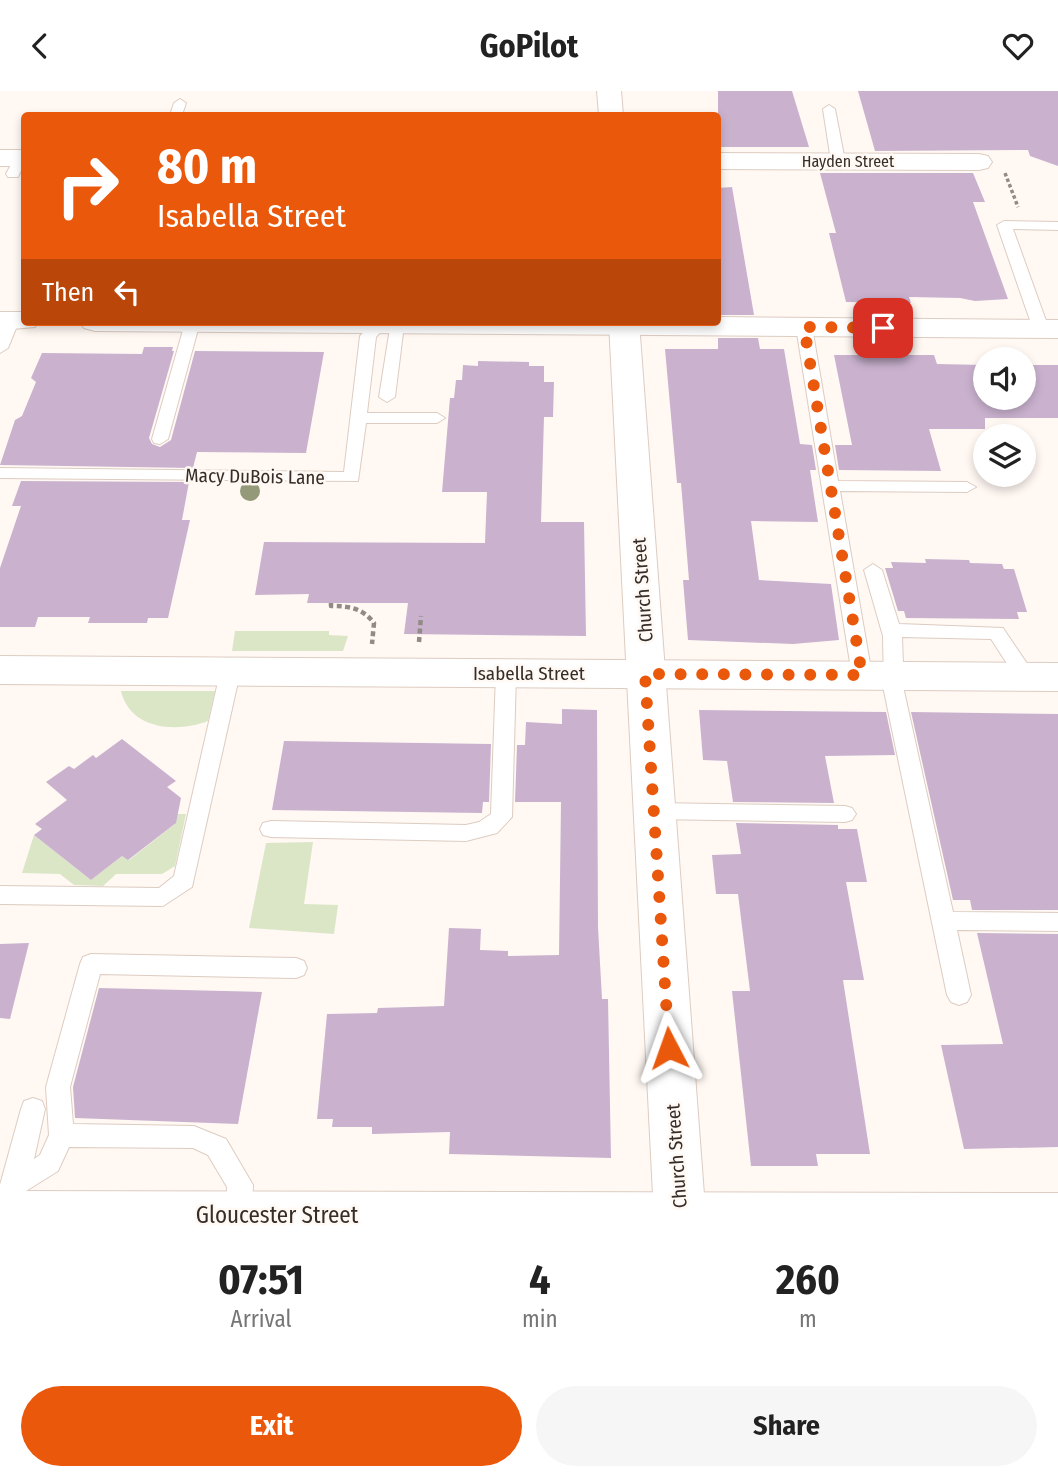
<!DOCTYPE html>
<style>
:root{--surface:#fff;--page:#f6f6f6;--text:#222;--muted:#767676;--accent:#ea580c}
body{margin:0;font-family:"Fira Sans Condensed",sans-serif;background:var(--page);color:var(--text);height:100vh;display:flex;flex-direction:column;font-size:26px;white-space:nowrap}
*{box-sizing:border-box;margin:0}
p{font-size:23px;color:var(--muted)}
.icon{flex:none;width:38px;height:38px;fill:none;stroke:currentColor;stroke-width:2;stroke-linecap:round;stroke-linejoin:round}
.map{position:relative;height:1144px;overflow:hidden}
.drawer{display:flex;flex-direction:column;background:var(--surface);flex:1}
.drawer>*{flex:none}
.top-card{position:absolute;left:21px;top:21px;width:700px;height:214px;border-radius:7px;box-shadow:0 4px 10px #0003;background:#ea580c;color:#fff;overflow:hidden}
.tools{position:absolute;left:973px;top:256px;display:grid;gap:14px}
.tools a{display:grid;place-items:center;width:63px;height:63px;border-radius:50%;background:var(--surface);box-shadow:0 4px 10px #0003;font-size:35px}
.pin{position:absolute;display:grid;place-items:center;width:60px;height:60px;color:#fff;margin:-30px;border-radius:14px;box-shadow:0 4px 10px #0006}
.me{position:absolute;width:77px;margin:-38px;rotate:356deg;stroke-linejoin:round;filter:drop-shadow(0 0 5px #0008)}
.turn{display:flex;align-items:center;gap:24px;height:147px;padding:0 21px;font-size:32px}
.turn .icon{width:91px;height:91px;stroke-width:2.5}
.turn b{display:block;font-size:49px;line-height:60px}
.then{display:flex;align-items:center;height:66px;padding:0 21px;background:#0003;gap:14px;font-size:26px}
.eta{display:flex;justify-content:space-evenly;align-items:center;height:119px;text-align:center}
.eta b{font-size:42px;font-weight:700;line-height:49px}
.button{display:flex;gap:14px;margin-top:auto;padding:14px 21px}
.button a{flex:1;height:80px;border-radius:42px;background:var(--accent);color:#fff;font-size:28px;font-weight:700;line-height:80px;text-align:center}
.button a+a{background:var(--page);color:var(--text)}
header{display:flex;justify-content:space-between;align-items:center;height:91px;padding:0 21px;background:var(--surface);font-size:32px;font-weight:700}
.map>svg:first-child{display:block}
.green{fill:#dbe6c7}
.building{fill:#cab2cf}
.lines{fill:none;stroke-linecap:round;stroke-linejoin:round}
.service-casing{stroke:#ddccc1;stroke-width:2}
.minor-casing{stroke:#ddccc1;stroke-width:2}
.primary-casing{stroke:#ddccc1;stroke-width:2}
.path-far1{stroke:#918a85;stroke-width:3.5;stroke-dasharray:3.5 2.5;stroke-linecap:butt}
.path{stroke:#918a85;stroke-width:4.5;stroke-dasharray:5 3.5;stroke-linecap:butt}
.service{fill:#fff;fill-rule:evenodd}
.minor{fill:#fff;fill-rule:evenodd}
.primary{fill:#fff;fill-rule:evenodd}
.tree{fill:#939979}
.route{stroke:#ea580c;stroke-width:12;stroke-dasharray:0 21.6}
.labels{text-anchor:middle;stroke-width:5;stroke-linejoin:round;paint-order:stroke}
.far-street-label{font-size:16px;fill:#342d29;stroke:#fff8f3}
.street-label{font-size:19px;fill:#342d29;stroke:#fff8f3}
.near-street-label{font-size:23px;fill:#342d29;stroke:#fff8f3}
</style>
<header><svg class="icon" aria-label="back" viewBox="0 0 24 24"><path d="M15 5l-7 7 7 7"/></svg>GoPilot<svg class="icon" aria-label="heart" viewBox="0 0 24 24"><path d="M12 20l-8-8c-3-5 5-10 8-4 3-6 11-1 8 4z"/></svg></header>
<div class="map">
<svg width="1058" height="1144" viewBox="0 0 1058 1144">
<rect width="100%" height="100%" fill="#fff8f3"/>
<g class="green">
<polygon points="235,540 329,540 329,544 348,545 343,560 232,560"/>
<path d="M121,600H215L208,630C177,642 130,639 121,600Z"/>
<polygon points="178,723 186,723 175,775 162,783 116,783 103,795 74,794 60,783 22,782 34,744 91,789 122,765 129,769 175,733 171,729"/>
<polygon points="313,751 304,813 338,814 334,843 249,837 266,752"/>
</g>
<g class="building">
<polygon points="718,0 792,0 809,56 718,56"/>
<polygon points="858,0 1058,0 1058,75 1030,65 1028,59 875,60"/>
<polygon points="820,82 973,82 985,111 973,111 1008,208 975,210 960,207 909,206 911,212 846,211 829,142 836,142"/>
<polygon points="732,96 754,224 718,224 718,97"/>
<polygon points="718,247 758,247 760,258 784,258 800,353 812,354 816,379 810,379 818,431 751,430 759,489 831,493 839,549 793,553 688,549 683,489 689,489 681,392 677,392 665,258 718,258"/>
<polygon points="144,256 173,256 172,260 174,260 149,347 152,353 160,356 171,349 195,260 324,261 306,362 197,361 193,377 0,374 15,329 22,325 36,291 31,287 42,262 142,263"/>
<polygon points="834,264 934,264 937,273 985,274 985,306 1024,306 1024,274 1058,274 1058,327 985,327 985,338 929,338 941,380 839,379 835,354 852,354"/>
<polygon points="478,270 529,271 529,275 544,275 544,291 554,291 553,326 544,326 541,431 584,431 586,545 404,543 408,512 307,512 309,503 255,504 264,451 485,452 487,401 442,401 450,307 454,307 456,289 462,289 463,274 478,275"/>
<polygon points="21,390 189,391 182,429 190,429 168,527 148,527 147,532 88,532 90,526 38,526 35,536 0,536 0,477 21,415 12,415"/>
<polygon points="925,468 969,469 970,472 1002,473 1004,478 1014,478 1027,521 1017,521 1019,528 906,527 904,520 898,520 885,477 893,477 891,471 926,472"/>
<polygon points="562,618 597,619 598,836 602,908 608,908 611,1067 449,1063 450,1041 372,1043 372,1036 332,1036 333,1028 317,1028 327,923 377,922 378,917 444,915 449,837 481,838 480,859 508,860 508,865 559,864 561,711 515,711 517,654 525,654 526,631 562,633"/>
<polygon points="699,619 886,621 895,664 825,665 834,712 733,711 727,670 703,669"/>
<polygon points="911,621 1058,623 1058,819 972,819 970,809 953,809"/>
<polygon points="122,648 176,690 167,696 181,707 176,732 128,769 122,765 91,789 34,744 42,738 35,733 67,709 46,691 69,675 74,678 93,664 96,667"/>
<polygon points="284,650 491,653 489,711 483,711 482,722 272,719"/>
<polygon points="736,732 838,734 838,738 857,738 867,791 846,791 864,889 843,889 870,1063 816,1063 818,1075 751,1075 732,900 750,900 738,803 716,803 712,764 741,763"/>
<polygon points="977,842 1058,843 1058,1056 964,1058 941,954 1003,953"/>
<polygon points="29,852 10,928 0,927 0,853"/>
<polygon points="99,897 262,901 238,1033 75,1027 73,996"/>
</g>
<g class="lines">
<defs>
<g id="service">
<polygon points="180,8 186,12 182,24 170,24 174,12"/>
<polygon points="829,14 835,18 845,70 838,74 831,70 823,18"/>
<polygon points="16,64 24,64 24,73 18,86 8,86 6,83"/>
<polygon points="1004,130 1058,131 1058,139 1013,138 1049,238 1046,241 1041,243 1033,238 997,134"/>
<polygon points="11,225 19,230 8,257 0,262 0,238 6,227"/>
<polygon points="200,231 168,348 160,353 154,352 152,348 185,232"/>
<polygon points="373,231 388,233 376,246 367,322 437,322 445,327 437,332 366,332 358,390 0,387 0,377 344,381 360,245"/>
<polygon points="391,231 401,231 404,234 395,306 387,311 379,306"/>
<polygon points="804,231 812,236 838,390 967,391 976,396 967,401 840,400 872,584 869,589 855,589 852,584 796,236"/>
<polygon points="873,473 882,479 899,533 1003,537 1036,586 1033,591 1019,591 991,548 902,546 904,600 953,821 1058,822 1058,840 957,839 971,904 967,911 959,914 951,911 947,904 884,600 883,545 864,479"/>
<polygon points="230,575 237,577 240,582 192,796 163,815 0,813 0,795 159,797 174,785 220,582 223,577"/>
<polygon points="506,576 513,578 516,583 512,726 497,742 466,750 271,746 263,744 260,738 263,732 271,730 466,734 479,731 491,723 496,583 499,578"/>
<polygon points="653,712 845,715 852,717 856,723 852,729 845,731 653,728 646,726 642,720 646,714"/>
<polygon points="91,863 296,867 304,870 307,877 304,884 296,887 100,883 70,996 73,1033 194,1035 226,1048 253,1094 252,1123 248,1132 239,1135 230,1132 226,1123 227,1096 208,1064 193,1057 69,1056 58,1080 26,1100 20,1125 11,1144 0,1144 0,1094 21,1018 24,1010 33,1007 42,1010 45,1018 34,1068 40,1064 49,1044 46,996 80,873 83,866"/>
</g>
<g id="minor">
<rect x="0" y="59" width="24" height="16"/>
<polygon points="718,62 979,63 988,65 992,71 988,77 979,79 718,78"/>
<polygon points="0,221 24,221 24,231 38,231 35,236 0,239"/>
<polygon points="718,226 1058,229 1058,247 95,240 84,237 80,231 718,231"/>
<polygon points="0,565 1058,572 1058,600 0,593"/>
<polygon points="0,1100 1058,1102 1058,1144 0,1144"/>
</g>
<g id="primary">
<polygon points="597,0 621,0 623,24 599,24"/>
<polygon points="609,231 639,231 707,1144 655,1144"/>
</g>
</defs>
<use href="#service" class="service-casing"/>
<use href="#minor" class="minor-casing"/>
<use href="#primary" class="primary-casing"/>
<polyline class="path-far1" points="1005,82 1018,116"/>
<g class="path">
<path d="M331,512V515C350,515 362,517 374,532L372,553"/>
<polyline points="419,551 421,525"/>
</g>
<use href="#service" class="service"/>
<use href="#minor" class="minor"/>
<use href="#primary" class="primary"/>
</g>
<circle class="tree" cx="250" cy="400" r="10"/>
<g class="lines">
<polyline class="route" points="669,957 645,583 862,584 804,236 883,237"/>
</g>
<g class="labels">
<g class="far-street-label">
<text x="848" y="76">Hayden Street</text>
</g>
<g class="street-label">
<text transform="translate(255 385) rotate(1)" y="7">Macy DuBois Lane</text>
<text transform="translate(642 499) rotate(-94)" y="7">Church Street</text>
<text x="529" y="589">Isabella Street</text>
<text transform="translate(676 1065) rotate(-94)" y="7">Church Street</text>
</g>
<g class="near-street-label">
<text x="277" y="1132">Gloucester Street</text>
</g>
</g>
</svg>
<div class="tools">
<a><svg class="icon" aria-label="sound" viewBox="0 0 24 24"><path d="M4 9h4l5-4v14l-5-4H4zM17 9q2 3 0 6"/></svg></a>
<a><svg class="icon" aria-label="layers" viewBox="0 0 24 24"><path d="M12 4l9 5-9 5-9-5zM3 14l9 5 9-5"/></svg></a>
</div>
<div class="pin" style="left:883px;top:237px;background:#d93025"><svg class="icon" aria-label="arrive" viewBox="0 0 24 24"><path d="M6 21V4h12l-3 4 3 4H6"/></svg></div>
<svg class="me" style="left:669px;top:957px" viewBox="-20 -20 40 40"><path d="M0-17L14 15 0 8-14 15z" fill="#ea580c" stroke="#fff" stroke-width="4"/></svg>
<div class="top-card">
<div class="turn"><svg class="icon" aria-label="right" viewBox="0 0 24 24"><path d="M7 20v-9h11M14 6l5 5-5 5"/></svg><div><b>80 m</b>Isabella Street</div></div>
<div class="then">Then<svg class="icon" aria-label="left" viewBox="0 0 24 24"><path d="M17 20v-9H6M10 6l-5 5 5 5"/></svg></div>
</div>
</div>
<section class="drawer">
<div class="eta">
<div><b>07:51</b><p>Arrival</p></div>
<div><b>4</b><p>min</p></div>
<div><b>260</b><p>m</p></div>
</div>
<div class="button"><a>Exit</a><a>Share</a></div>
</section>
